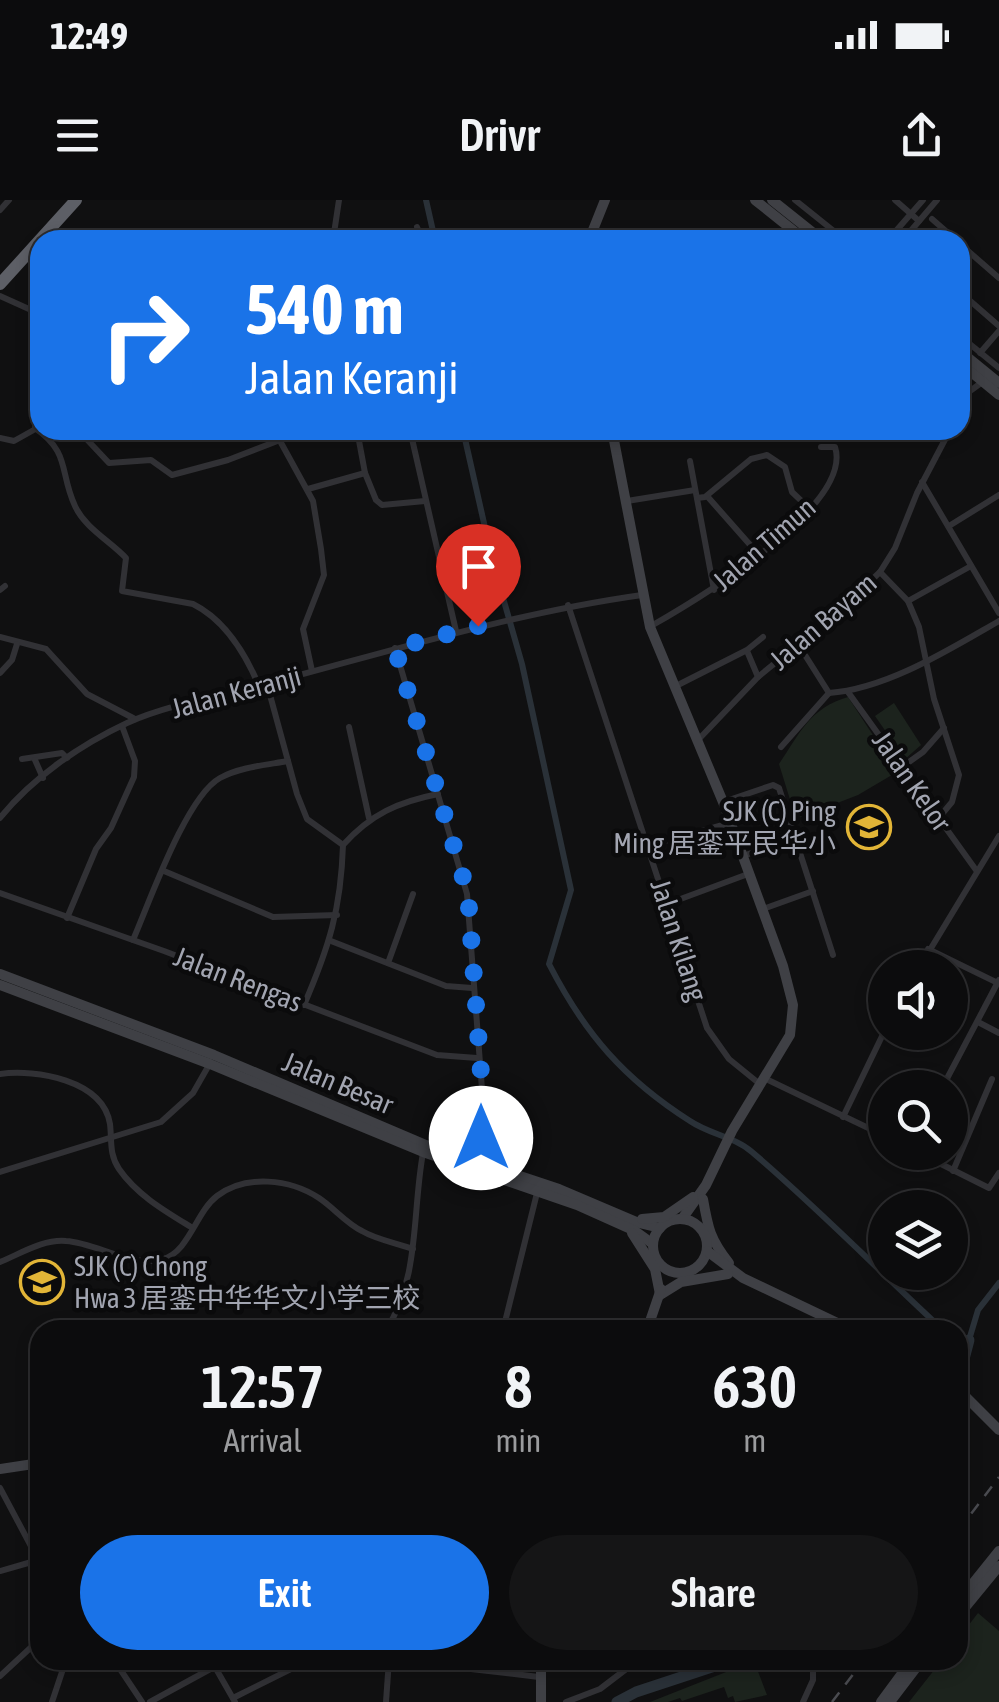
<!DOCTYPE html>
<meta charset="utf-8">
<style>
:root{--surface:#0c0c0d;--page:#151516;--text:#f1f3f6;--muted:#9a9b9d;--line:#2c2c2e;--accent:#1a73e8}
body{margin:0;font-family:"Asap Condensed","Noto Sans SC",sans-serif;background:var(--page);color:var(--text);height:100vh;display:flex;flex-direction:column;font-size:38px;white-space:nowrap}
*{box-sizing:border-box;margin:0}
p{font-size:32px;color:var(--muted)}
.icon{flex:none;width:55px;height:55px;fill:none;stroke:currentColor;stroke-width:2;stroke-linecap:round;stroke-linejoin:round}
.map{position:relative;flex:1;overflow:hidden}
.details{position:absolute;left:30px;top:1120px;width:938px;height:350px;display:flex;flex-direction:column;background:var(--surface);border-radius:30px;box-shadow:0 5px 15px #0003,0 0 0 2px var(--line)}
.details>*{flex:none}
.guide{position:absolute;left:30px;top:30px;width:940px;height:210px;border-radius:30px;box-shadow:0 5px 15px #0003,0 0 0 2px var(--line);background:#1a73e8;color:#fff;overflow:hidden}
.fabs{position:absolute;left:868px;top:750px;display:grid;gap:20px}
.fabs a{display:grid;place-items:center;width:100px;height:100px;border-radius:50%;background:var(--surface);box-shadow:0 5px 15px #0003,0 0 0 2px var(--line);font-size:50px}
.pin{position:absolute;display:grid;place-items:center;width:85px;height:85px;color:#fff;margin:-102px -42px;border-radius:50% 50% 50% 0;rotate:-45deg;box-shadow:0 0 10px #0007}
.pin .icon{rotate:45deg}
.me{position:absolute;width:110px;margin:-55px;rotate:0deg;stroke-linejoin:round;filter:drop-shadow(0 0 8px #0008)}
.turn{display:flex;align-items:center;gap:35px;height:210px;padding:0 50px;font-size:45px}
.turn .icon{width:130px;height:130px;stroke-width:2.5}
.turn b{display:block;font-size:70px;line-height:85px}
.eta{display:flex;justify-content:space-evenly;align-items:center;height:170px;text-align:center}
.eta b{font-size:60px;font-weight:600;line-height:70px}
.button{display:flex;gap:20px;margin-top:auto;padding:20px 50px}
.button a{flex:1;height:115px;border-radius:60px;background:var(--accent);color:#fff;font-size:40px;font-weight:600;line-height:115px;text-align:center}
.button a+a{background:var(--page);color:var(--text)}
.status{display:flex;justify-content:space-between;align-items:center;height:70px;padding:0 50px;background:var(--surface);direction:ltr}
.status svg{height:28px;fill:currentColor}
header{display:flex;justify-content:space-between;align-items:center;height:130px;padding:0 50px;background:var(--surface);font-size:45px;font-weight:600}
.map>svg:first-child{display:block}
.green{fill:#1c231d}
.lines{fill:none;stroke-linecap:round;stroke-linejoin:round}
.canal{stroke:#2a3138;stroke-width:6}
.river{stroke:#2a3138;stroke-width:11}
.street{stroke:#313135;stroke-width:6}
.secondary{stroke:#3f4045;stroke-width:10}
.highway{stroke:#5d5f66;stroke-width:12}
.rail{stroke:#4a4b50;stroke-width:2.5;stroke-dasharray:12 10;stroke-linecap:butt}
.route{stroke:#1a73e8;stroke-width:18;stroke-dasharray:0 32.4}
.labels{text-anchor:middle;stroke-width:9;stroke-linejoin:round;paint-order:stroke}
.street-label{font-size:28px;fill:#a2a5b1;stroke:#0b0b0c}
.poi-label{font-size:28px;fill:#a2a5b1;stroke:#0b0b0c;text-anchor:end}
</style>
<div class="status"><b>12:49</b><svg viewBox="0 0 49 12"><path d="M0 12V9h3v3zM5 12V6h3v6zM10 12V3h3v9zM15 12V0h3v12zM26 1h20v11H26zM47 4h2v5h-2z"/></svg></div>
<header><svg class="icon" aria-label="menu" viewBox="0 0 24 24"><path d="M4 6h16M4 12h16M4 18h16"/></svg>Drivr<svg class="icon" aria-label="share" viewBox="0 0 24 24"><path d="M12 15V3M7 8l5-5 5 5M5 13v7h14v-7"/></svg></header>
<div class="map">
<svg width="999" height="1502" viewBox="0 0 999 1502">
<rect width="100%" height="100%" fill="#101011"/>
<g class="green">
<path d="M848,497L897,572L858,595L796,619L779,564C800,533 810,508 848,497Z"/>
<polygon points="894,503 921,545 905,559 875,516"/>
<polygon points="978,1413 999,1431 999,1502 909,1502 942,1460 958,1460 958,1439"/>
<polygon points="754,1461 767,1495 735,1502 733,1496 728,1498 724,1487 682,1501 680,1498 668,1502 650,1502"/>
</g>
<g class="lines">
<g class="canal">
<polyline points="426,0 435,40"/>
<path d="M463,230L493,363L522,464L571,690L549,764C585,834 624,879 690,921C709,934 735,937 752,952C818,1008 879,1071 943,1130"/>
<polyline points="969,1140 978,1110 999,1083"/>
<polyline points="958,1144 967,1152"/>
</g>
<g class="river">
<polyline points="958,1169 964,1159 969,1140"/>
<polyline points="617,1502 636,1492 733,1460"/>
</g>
<g class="street">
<polyline points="795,0 845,40"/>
<polyline points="895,0 919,21"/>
<polyline points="0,10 9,0"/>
<polyline points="932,19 956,40"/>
<polyline points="417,27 422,40"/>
<polyline points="259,31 301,40"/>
<polyline points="333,40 339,0"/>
<path d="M468,40C487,32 513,26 529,40"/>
<polyline points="888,40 923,0"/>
<polyline points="903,40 937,0"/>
<polyline points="960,44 999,78"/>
<polyline points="960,92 999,126"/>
<polyline points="0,96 40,114"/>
<polyline points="960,136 999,168"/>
<polyline points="980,153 999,131"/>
<polyline points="964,196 965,169"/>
<polyline points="960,208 970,191 981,183"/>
<path d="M35,228C71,253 59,272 75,306C85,328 110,341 126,358L122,391L193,404C225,420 246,455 259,486"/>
<polyline points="35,228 40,202"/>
<polyline points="78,230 109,263 151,260 172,275 228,260 280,240"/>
<polyline points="274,230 313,301 321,349 324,375 303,429 312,471"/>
<polyline points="410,230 456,431"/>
<polyline points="0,238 14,241 39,227"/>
<polyline points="690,261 714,390"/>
<polyline points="365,273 376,300 382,305 425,301"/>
<polyline points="922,282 999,413"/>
<polyline points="308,289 365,273 357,230"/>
<polyline points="707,296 759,355"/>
<polyline points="697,298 705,297 751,259 767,255 785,267 792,292 811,310"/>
<polyline points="627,301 695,290"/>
<polyline points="949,326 999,295"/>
<polyline points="880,372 908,401 919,427 934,499 959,575 952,602 937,620"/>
<polyline points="0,390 5,386"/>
<polyline points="908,401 971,366"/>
<polyline points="568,405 707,828 729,859 761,885"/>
<path d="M651,426C695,401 854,306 835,247H821"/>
<polyline points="0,437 46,449 87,494 135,519"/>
<polyline points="798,444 829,493"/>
<polyline points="395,448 467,694 484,915 477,961"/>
<polyline points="747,451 758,477"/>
<polyline points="0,473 12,460 17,444"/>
<polyline points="267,484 297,594 307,619 343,645"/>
<polyline points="674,487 747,450 763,437"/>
<polyline points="848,492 976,670"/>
<path d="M829,493C887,489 950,449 999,421"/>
<polyline points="349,527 369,618"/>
<polyline points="698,540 758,477 839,411 880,372 895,348 917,293 950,230"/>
<polyline points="781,547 829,493"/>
<polyline points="22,559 62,553 67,558"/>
<polyline points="35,560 43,578"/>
<polyline points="902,567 923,552 944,528"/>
<polyline points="723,602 773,585 779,588 833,755"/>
<path d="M0,618C32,578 80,545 127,523C169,504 221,496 266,484C391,451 514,413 642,395"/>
<polyline points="648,646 730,623"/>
<polyline points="743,656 796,637"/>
<polyline points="164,671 273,717 337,715"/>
<polyline points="0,693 164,751 437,855 477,858"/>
<polyline points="667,704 748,674"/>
<polyline points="763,709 813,691"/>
<polyline points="67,718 96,649 111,628 134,577 135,561 122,526"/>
<path d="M133,740C150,701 186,597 220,578C240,567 266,565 288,561"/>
<polyline points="331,741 446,786 472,788"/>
<polyline points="928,749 998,783"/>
<polyline points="388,763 413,694"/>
<polyline points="919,768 999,636"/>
<path d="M304,805C329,747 341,709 343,645C371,614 398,602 438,594"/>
<polyline points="978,822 999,833"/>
<path d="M0,874C36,869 103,880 110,924C112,941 109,954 119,969C137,995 165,1011 191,1027"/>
<polyline points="766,879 885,936"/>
<polyline points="942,888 999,780"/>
<polyline points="843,917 885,830"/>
<polyline points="917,952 989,988 999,973"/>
<polyline points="953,971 992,879"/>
<polyline points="0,972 161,922 193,893 209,865"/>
<path d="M0,1062C20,1054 43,1039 66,1041C98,1043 130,1068 163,1059C189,1052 196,1012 217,996C246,974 290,979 319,998C334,1008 346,1023 362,1031C377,1040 397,1043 413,1049"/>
<path d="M386,1130C420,1078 412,1013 423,953"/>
<polyline points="503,1130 537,993"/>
<polyline points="0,1288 32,1348 40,1380"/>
<polyline points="0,1371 35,1361"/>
<polyline points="211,1460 235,1502"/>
<polyline points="118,1466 142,1502"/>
<polyline points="391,1468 471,1469 473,1460"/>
<polyline points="471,1469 539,1477"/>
<polyline points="0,1476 40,1439"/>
<polyline points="233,1498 309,1460"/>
<polyline points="52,1502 66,1460"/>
<polyline points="150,1502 214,1467"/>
<polyline points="386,1502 389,1460"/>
<polyline points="566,1502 600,1489 638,1460"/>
<polyline points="803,1502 813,1480 813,1460"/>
</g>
<g class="secondary">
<polyline points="755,0 805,40"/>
<polyline points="772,0 822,40"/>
<polyline points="589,40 605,0"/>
<polyline points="960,151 999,183"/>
<polyline points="960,163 999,195"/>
<polyline points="612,230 650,427 723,602 783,766 793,805 790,835 732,931 706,985 682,1019"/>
<polyline points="0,774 214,855 426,945 559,989 639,1023 660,1028"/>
<polyline points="0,785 210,864 423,952 577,1005 635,1031 653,1044"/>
<path d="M703,999C708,1028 710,1039 729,1063"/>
<circle cx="680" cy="1046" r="27"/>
<polyline points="642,1019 664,1017 693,997"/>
<polyline points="632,1033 655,1069 660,1094"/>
<polyline points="707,1051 743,1078 852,1130"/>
<polyline points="660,1095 681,1082 728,1074"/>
<polyline points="647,1130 661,1089"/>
<polyline points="958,1189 999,1230"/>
<polyline points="0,1269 40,1263"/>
<polyline points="958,1402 999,1351"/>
<polyline points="958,1416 999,1366"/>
<polyline points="541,1502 541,1460"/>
<polyline points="881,1502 912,1460"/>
<polyline points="890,1502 922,1460"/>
</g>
<polyline class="highway" points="0,84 76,0"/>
<g class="rail">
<polyline points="958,1331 999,1277"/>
<polyline points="832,1502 864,1460"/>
</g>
</g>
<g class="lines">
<polyline class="route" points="478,426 395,448 468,694 484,915 481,938"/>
</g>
<defs>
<symbol id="school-ring" viewBox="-11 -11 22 22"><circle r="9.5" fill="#0b0b0c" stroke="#e2b537" stroke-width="1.5"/><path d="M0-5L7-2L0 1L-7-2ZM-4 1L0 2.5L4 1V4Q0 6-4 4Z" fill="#e2b537"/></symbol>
</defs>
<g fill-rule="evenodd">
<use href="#school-ring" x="844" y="602" width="50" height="50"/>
<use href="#school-ring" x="17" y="1057" width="50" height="50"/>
</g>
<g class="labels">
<g class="street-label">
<text transform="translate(764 344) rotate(-41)" y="10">Jalan Timun</text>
<text transform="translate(823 421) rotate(-41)" y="10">Jalan Bayam</text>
<text transform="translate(236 492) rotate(-15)" y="10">Jalan Keranji</text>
<text transform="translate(912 581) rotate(55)" y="10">Jalan Kelor</text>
<text transform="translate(679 740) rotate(72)" y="10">Jalan Kilang</text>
<text transform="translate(238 779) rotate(21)" y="10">Jalan Rengas</text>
<text transform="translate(338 883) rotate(23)" y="10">Jalan Besar</text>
</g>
<g class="poi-label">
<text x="836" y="621">SJK (C) Ping<tspan x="836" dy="32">Ming 居銮平民华小</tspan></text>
<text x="74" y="1076" text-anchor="start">SJK (C) Chong<tspan x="74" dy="32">Hwa 3 居銮中华华文小学三校</tspan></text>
</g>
</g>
</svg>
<div class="fabs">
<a><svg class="icon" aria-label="sound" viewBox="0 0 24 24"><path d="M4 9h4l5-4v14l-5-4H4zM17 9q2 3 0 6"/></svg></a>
<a><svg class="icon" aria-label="search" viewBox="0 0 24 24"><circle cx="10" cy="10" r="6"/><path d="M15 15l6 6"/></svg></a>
<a><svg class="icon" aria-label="layers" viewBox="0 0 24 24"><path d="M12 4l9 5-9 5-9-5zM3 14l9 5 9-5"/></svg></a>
</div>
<div class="pin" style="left:478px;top:426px;background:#d93025"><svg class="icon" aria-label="arrive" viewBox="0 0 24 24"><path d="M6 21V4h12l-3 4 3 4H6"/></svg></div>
<svg class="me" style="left:481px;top:938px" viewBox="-20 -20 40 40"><circle r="19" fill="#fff"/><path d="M0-13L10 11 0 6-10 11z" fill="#1a73e8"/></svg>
<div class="guide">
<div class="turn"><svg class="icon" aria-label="right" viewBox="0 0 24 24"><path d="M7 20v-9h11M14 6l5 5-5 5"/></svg><div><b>540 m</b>Jalan Keranji</div></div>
</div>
<section class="details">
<div class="eta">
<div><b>12:57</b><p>Arrival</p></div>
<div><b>8</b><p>min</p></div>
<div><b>630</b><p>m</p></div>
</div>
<div class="button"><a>Exit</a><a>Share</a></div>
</section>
</div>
